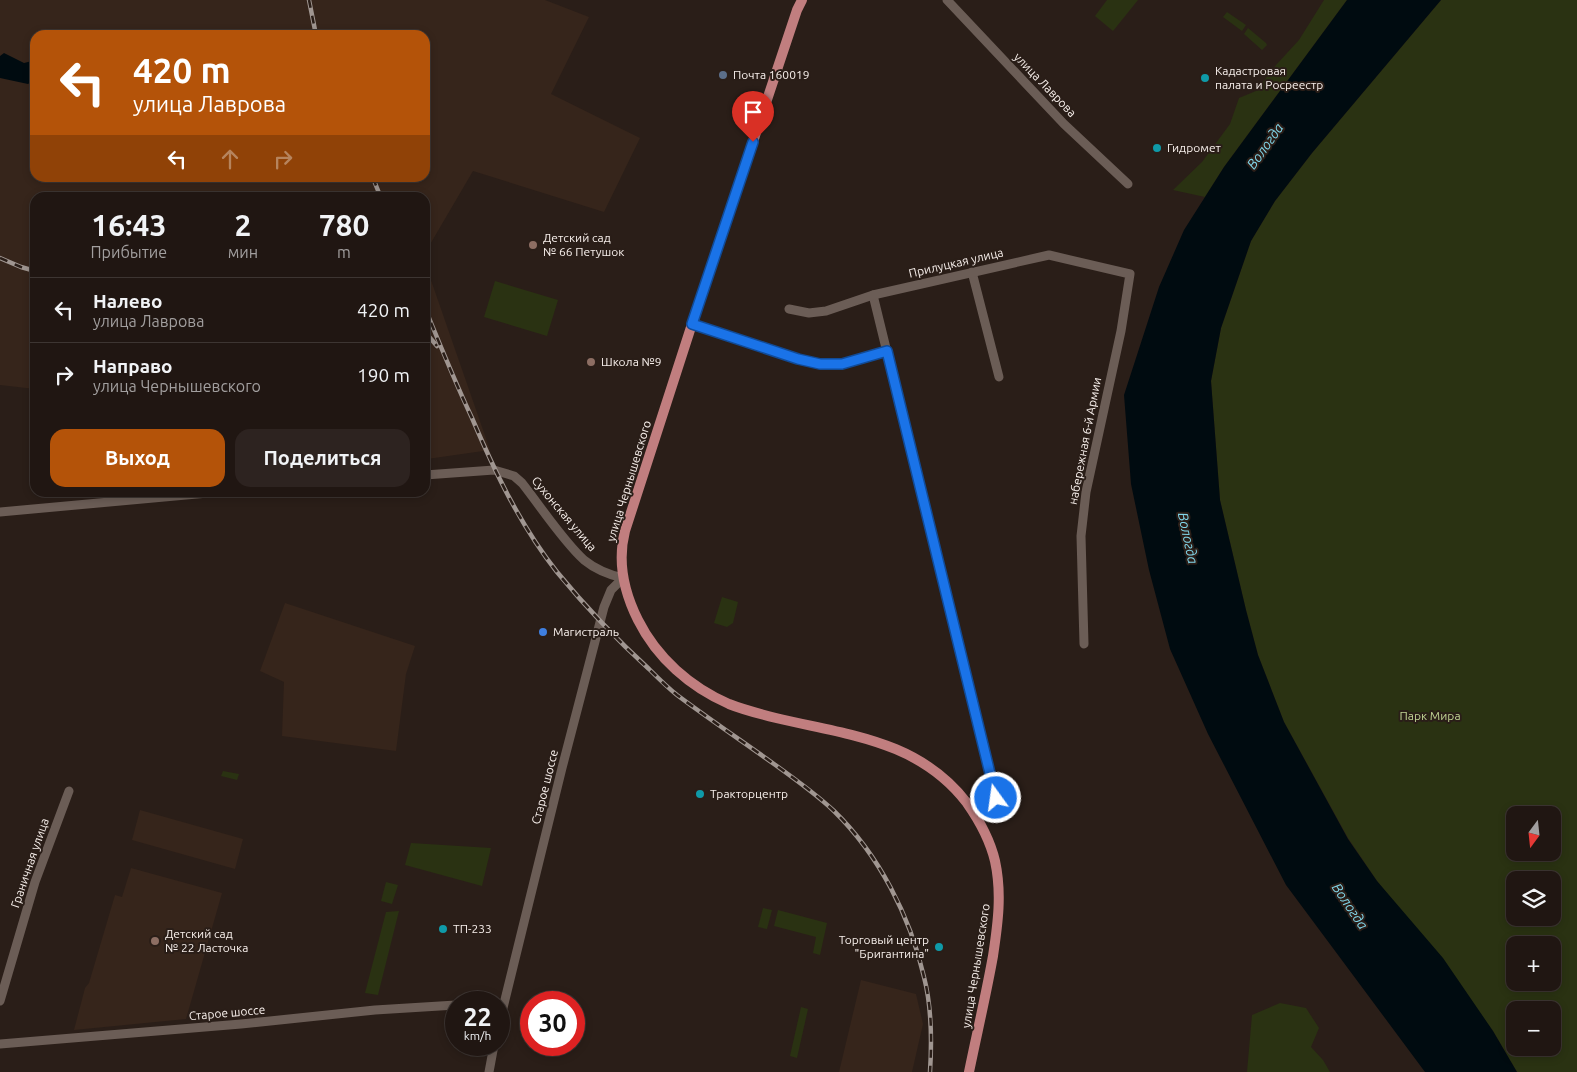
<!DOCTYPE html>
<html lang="ru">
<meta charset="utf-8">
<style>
:root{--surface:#201612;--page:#2d2320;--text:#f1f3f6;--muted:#a29f9f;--line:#3d3532;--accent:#b45309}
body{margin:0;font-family:Ubuntu,sans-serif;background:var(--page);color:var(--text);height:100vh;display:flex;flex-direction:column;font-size:19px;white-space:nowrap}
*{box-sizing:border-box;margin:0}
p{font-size:16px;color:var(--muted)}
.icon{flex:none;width:28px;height:28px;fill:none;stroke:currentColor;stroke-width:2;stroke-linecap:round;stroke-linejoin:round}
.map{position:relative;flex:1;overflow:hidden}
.panel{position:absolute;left:30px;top:192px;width:400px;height:305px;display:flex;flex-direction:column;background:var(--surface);border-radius:15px;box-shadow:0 2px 8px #0003,0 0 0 1px var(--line)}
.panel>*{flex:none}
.guide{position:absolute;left:30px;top:30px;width:400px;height:152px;border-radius:15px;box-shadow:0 2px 8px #0003,0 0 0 1px var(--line);background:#b45309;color:#fff;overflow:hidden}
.needle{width:32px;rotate:195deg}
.controls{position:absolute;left:1506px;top:806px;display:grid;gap:10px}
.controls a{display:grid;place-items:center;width:55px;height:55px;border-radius:10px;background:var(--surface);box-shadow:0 2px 8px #0003,0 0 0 1px var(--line);font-size:25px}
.speed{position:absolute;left:445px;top:991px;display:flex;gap:10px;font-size:25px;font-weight:700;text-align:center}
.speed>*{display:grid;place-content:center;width:65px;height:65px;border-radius:50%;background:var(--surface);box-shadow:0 2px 8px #0003,0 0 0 1px var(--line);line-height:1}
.speed small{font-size:12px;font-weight:400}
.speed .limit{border:8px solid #d22;background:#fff;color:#111}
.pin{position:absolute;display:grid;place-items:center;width:42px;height:42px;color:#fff;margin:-51px -21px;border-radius:50% 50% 50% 0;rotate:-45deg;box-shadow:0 0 5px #0007}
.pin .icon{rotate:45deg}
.me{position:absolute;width:55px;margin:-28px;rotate:346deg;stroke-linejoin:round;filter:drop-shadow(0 0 4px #0008)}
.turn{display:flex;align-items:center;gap:18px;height:105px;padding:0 20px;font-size:22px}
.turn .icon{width:65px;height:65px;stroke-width:2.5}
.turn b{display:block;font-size:35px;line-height:42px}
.lanes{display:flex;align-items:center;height:48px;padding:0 20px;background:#0003;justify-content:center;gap:25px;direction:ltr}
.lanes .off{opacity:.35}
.eta{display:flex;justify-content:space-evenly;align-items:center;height:85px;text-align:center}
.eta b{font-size:30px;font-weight:600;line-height:35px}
.button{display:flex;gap:10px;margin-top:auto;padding:10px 20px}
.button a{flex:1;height:58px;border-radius:15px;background:var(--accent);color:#fff;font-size:20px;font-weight:600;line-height:58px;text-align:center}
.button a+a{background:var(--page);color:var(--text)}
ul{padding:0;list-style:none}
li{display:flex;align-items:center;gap:15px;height:65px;padding:0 20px;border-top:1px solid var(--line)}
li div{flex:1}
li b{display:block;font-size:19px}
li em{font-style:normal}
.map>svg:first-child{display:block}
.built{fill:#36251b;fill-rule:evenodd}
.green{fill:#2a3212;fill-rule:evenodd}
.water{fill:#000b10}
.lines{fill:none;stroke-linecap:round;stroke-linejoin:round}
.minor{stroke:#6b5d56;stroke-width:9}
.major{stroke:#c17e7f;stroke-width:10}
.rail-casing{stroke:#a09691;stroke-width:4.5}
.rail{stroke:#2a1e18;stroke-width:2.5;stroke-dasharray:8;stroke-linecap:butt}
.route-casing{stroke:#114b97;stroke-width:12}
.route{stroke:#1a73e8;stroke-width:9}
.service-dot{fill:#5c6f8a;stroke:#2a1e18;stroke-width:2}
.culture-dot{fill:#0f9aa8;stroke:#2a1e18;stroke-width:2}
.education-dot{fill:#8d6e63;stroke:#2a1e18;stroke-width:2}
.shop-dot{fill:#3f7fe0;stroke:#2a1e18;stroke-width:2}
.labels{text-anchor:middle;stroke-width:4;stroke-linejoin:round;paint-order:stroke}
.poi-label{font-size:12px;fill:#f7efeb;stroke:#2a1e18;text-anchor:start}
.street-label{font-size:12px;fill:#f7efeb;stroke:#2a1e18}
.park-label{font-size:12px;fill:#c0d393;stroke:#2a1e18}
.water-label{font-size:14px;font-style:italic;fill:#81d5e9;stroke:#2a1e18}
</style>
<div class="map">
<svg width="1577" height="1072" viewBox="0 0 1577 1072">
<rect width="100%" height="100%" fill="#2a1e18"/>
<g class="built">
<path d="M0,0H545L589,17L551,94L640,138L604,212L473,171L425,253V198H35V389L0,385ZM35,35H425V178H35Z"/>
<polygon points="425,263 490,450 427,459 425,457"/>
<polygon points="285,603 415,646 406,674 396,751 282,736 284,682 260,671"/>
<polygon points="140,810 243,839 235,869 132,840"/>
<polygon points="131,868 222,893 186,1019 74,1030 85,988 89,983 115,895 122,897"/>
<polygon points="861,980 916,994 923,1024 912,1072 839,1072"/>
</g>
<g class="green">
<polygon points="1107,0 1138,0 1113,31 1095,16"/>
<polygon points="1324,0 1347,0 1224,167 1205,197 1173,190 1202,162 1230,124 1239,98 1256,91 1276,65 1299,40"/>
<path d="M1441,0H1577V1072H1517L1493,1031L1377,881L1348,838L1284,722L1258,655L1246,610L1220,500L1211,381L1221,328L1251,241L1275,201L1312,153ZM1515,815H1552V852H1515ZM1515,880H1552V918H1515ZM1515,945H1552V982H1515ZM1515,1010H1552V1048H1515Z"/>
<polygon points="1227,12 1246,25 1242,31 1223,17"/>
<polygon points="1248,28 1266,43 1267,45 1262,50 1244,34"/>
<polygon points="495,281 558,300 547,336 484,317"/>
<polygon points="722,597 738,602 733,623 727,627 714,623"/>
<polygon points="223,771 239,774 237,780 221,776"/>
<polygon points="411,843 491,848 482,886 405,865"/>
<polygon points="386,882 398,885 392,904 381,901"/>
<polygon points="763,908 772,910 767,929 758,927"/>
<polygon points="778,910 827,923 820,955 813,953 816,937 774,926"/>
<polygon points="399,911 378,995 365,993 386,912"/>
<polygon points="1280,1003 1306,1008 1319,1028 1311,1047 1323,1060 1330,1072 1247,1072 1252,1015"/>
<polygon points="801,1007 808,1009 797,1058 790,1056"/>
</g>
<g class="water">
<polygon points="1347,0 1441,0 1312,153 1275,201 1251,241 1221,328 1211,381 1220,500 1246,610 1258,655 1284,722 1348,839 1377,881 1443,958 1493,1031 1517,1072 1425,1072 1286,885 1208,734 1170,649 1149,570 1131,484 1124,395 1159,287 1184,230 1224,167"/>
<polygon points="35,50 35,79 28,84 0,78 0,56 4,53 24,63 32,61"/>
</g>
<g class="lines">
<g class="minor">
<polyline points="947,0 1064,124 1128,184"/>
<polyline points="972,272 999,377"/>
<polyline points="873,295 996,798 975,814"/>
<polyline points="789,309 809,313 826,311 873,295 1049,255 1130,274 1121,331 1086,492 1081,536 1084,644"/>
<polyline points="692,324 798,359 820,364 842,364 887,351"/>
<path d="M425,475L494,470L514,476L522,483C541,507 563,541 584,560C595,569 610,575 623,578"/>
<polyline points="0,512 219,492"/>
<polyline points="0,1001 35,882 69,791"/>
<polyline points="499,1024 562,768 604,607 611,590 623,578"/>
<polyline points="0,1044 241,1024 375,1010 456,1005"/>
<polyline points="489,1072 494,1045"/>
</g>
<path class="major" d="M802,0L797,10L692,324L625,531C617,562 624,592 638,620C657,658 690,687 729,704C744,710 760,714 776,718C847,735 919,740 967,803C979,820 990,840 995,861C1002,893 998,923 993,956C986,995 977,1033 969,1072"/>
<defs>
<g id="rail">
<polyline points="309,0 316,35"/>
<polyline points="373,178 381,198"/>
<polyline points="0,258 21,267 35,271"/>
<path d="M425,308C440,345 455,382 472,418C495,472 520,525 557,572C585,606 616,639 649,669C658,678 667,687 677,695C709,719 742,741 774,764C795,779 816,794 834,811C879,855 910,916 924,977C932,1008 932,1040 930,1072"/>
<polyline points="425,332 437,346"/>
</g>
</defs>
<use href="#rail" class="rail-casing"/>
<use href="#rail" class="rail"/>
</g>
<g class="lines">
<defs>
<polyline id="route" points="753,142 692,324 798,359 820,364 842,364 887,351 996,798"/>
</defs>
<use href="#route" class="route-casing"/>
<use href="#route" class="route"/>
</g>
<circle class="service-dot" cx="723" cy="75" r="5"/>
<g class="culture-dot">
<circle cx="1205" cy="78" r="5"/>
<circle cx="1157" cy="148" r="5"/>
<circle cx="700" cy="794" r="5"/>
<circle cx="443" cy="929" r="5"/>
<circle cx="939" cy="947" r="5"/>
</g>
<g class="education-dot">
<circle cx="533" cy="245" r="5"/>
<circle cx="591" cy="362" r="5"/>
<circle cx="155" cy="941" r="5"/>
</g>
<circle class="shop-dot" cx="543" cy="632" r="5"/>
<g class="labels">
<g class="poi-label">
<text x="1215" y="75">Кадастровая<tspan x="1215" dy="14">палата и Росреестр</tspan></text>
<text x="733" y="79">Почта 160019</text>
<text x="1167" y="152">Гидромет</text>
<text x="543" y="242">Детский сад<tspan x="543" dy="14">№ 66 Петушок</tspan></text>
<text x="601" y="366">Школа №9</text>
<text x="553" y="636">Магистраль</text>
<text x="710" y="798">Тракторцентр</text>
<text x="453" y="933">ТП-233</text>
<text x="165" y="938">Детский сад<tspan x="165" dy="14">№ 22 Ласточка</tspan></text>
<text x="929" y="944" text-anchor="end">Торговый центр<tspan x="929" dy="14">"Бригантина"</tspan></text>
</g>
<g class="street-label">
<text transform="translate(1045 85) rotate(46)" y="4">улица Лаврова</text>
<text transform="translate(956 263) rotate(-13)" y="4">Прилуцкая улица</text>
<text transform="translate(1085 441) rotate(-79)" y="4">набережная 6-й Армии</text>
<text transform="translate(629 481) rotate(-73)" y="4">улица Чернышевского</text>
<text transform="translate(564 514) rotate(50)" y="4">Сухонская улица</text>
<text transform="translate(545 787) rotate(-76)" y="4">Старое шоссе</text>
<text transform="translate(30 863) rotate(-71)" y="4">Граничная улица</text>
<text transform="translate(976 966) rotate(-81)" y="4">улица Чернышевского</text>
<text transform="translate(227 1013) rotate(-5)" y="4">Старое шоссе</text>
</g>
<g class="park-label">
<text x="1430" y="720">Парк Мира</text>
</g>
<g class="water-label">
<text transform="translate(1265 146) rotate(-55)" y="5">Вологда</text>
<text transform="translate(1188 538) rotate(78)" y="5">Вологда</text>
<text transform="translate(1350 906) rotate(56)" y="5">Вологда</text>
</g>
</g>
</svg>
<div class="controls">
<a><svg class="needle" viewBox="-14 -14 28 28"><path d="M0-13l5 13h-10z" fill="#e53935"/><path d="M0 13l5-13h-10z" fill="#a29f9f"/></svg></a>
<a><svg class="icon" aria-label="layers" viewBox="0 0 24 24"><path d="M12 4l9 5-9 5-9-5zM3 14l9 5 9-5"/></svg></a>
<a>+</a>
<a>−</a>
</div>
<div class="speed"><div>22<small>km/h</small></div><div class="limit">30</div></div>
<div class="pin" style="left:753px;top:142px;background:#d93025"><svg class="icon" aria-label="arrive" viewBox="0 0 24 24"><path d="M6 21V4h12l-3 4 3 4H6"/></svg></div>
<svg class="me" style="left:996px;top:798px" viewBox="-20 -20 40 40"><circle r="17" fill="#1a73e8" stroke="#fff" stroke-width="3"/><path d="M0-11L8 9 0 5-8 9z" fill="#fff"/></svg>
<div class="guide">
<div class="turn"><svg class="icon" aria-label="left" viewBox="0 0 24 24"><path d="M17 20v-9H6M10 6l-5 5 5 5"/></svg><div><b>420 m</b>улица Лаврова</div></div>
<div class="lanes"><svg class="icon" aria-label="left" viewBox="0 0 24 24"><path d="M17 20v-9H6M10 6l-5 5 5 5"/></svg><svg class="icon off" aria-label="ahead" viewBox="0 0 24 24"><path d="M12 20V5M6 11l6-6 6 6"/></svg><svg class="icon off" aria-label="right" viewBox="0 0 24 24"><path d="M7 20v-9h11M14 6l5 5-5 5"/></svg></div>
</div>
<section class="panel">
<div class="eta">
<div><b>16:43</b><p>Прибытие</p></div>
<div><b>2</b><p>мин</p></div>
<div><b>780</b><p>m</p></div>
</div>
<ul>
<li><svg class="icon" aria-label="left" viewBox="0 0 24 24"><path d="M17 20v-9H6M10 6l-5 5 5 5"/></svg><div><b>Налево</b><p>улица Лаврова</p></div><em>420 m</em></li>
<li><svg class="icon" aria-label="right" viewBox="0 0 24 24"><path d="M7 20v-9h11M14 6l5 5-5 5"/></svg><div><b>Направо</b><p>улица Чернышевского</p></div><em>190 m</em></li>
</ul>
<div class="button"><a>Выход</a><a>Поделиться</a></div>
</section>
</div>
